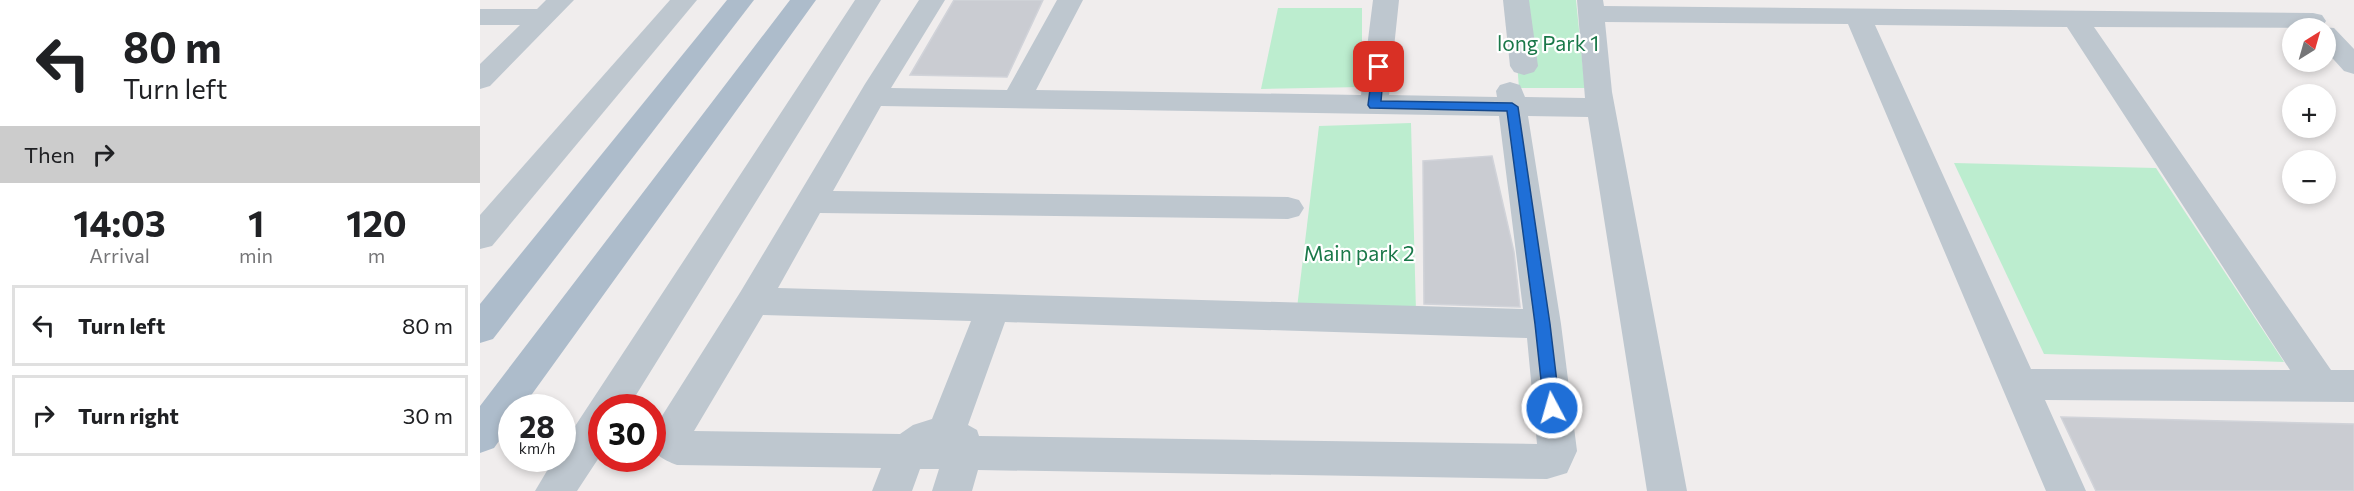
<!DOCTYPE html>
<meta charset="utf-8">
<style>
:root{--surface:#fff;--page:#f2f2f2;--text:#202124;--muted:#757577;--line:#e0e0e0}
body{margin:0;font-family:Commissioner,sans-serif;background:var(--page);color:var(--text);height:100vh;display:flex;flex-direction:column;font-size:22px;white-space:nowrap}
*{box-sizing:border-box;margin:0}
p{font-size:20px;color:var(--muted)}
.icon{flex:none;width:33px;height:33px;fill:none;stroke:currentColor;stroke-width:2;stroke-linecap:round;stroke-linejoin:round}
.map{position:relative;flex:1;overflow:hidden}
.details{display:flex;flex-direction:column;background:var(--surface);width:480px}
.details>*{flex:none}
.hud{background:#fff;color:var(--text);overflow:hidden}
.needle{width:39px;rotate:37deg}
.tools{position:absolute;left:1802px;top:18px;display:grid;gap:12px}
.tools a{display:grid;place-items:center;width:54px;height:54px;border-radius:50%;background:var(--surface);box-shadow:0 3px 9px #0003;font-size:30px}
.speed{position:absolute;left:18px;top:394px;display:flex;gap:12px;font-size:30px;font-weight:700;text-align:center}
.speed>*{display:grid;place-content:center;width:78px;height:78px;border-radius:50%;background:var(--surface);box-shadow:0 3px 9px #0003;line-height:1}
.speed small{font-size:15px;font-weight:400}
.speed .limit{border:9px solid #d22;background:#fff;color:#111}
.pin{position:absolute;display:grid;place-items:center;width:51px;height:51px;color:#fff;margin:-26px;border-radius:12px;box-shadow:0 3px 9px #0006}
.me{position:absolute;width:66px;margin:-33px;rotate:354deg;stroke-linejoin:round;filter:drop-shadow(0 0 4px #0008)}
.turn{display:flex;align-items:center;gap:21px;height:126px;padding:0 24px;font-size:27px}
.turn .icon{width:78px;height:78px;stroke-width:2.5}
.turn b{display:block;font-size:42px;line-height:51px}
.then{display:flex;align-items:center;height:57px;padding:0 24px;background:#0003;gap:12px;font-size:22px}
.eta{display:flex;justify-content:space-evenly;align-items:center;height:102px;text-align:center}
.eta b{font-size:36px;font-weight:700;line-height:42px}
ul{padding:0;list-style:none}
li{display:flex;align-items:center;gap:18px;height:81px;margin:0 12px 9px;padding:0 12px;border:3px solid var(--line);border-radius:0px}
li div{flex:1}
li b{display:block;font-size:22px}
li em{font-style:normal}
main{display:flex;flex:1;min-height:0}
.map>svg:first-child{display:block}
.green{fill:#bcedcf}
.building{fill:#caccd2;stroke:#d1d3d9;stroke-width:1.5}
.lines{fill:none;stroke-linecap:round;stroke-linejoin:round}
.minor{fill:#bec7cf;fill-rule:evenodd}
.tertiary{fill:#bec7cf;fill-rule:evenodd}
.primary{fill:#adbccb;fill-rule:evenodd}
.route{fill:#1f6fd7;stroke:#14488c;stroke-width:1.5}
.labels{text-anchor:middle;stroke-width:4.5;stroke-linejoin:round;paint-order:stroke}
.park-label{font-size:21px;fill:#1a7849;stroke:#fff}
</style>
<main>
<section class="details">
<div class="hud">
<div class="turn"><svg class="icon" aria-label="left" viewBox="0 0 24 24"><path d="M17 20v-9H6M10 6l-5 5 5 5"/></svg><div><b>80 m</b>Turn left</div></div>
<div class="then">Then<svg class="icon" aria-label="right" viewBox="0 0 24 24"><path d="M7 20v-9h11M14 6l5 5-5 5"/></svg></div>
</div>
<div class="eta">
<div><b>14:03</b><p>Arrival</p></div>
<div><b>1</b><p>min</p></div>
<div><b>120</b><p>m</p></div>
</div>
<ul>
<li><svg class="icon" aria-label="left" viewBox="0 0 24 24"><path d="M17 20v-9H6M10 6l-5 5 5 5"/></svg><div><b>Turn left</b></div><em>80 m</em></li>
<li><svg class="icon" aria-label="right" viewBox="0 0 24 24"><path d="M7 20v-9h11M14 6l5 5-5 5"/></svg><div><b>Turn right</b></div><em>30 m</em></li>
</ul>
</section>
<div class="map">
<svg width="1874" height="491" viewBox="0 0 1874 491">
<rect width="100%" height="100%" fill="#f0eded"/>
<g class="green">
<polygon points="1032,0 1096,0 1105,88 1039,88"/>
<polygon points="798,8 882,8 882,87 781,89"/>
<polygon points="931,123 936,312 817,308 839,126"/>
<polygon points="1474,163 1676,168 1804,362 1564,354"/>
</g>
<g class="building">
<polygon points="474,0 563,0 527,77 430,75"/>
<polygon points="1012,156 1034,252 1040,307 944,304 943,161"/>
<polygon points="1581,417 1874,424 1874,491 1616,491"/>
</g>
<g class="lines">
<g class="minor">
<polygon points="66,0 94,0 10,86 0,89 0,64 40,25 0,25 0,9 57,9"/>
<path d="M439,0H465L411,88L527,90L577,0H603L556,90L881,95L893,0H919L909,95L1017,97L1016,91L1020,85L1030,82L1040,85L1045,97L1105,98L1097,0H1123L1124,6L1833,13L1842,15L1846,21L1842,27L1854,28L1874,49V74L1864,71L1845,50V28L1614,27L1851,370H1874V402L1565,400L1606,491H1566L1368,24L1125,22L1132,92L1207,491H1167L1108,117L1048,116L1081,324L1097,451L1087,473L1067,479L498,470L492,491H452L459,469H440L432,491H392L401,468L197,465C178,458 165,450 175,427L261,291L385,84ZM1395,25L1587,27L1810,370L1551,369ZM401,106L1019,116L1043,309L298,288L340,213L808,219L819,216L824,208L819,200L808,197L353,191ZM283,315L491,321L452,419L433,425L420,434L214,431ZM525,322L1047,338L1057,444L499,436L497,430L488,425Z"/>
<polygon points="1023,0 1049,0 1058,66 1054,72 1044,75 1034,72 1030,66"/>
</g>
<g class="tertiary">
<polygon points="190,0 217,0 12,246 0,249 0,215"/>
<polygon points="375,0 401,0 148,408 122,408 122,453 97,491 55,491 74,459 82,459 82,446"/>
</g>
<g class="primary">
<polygon points="247,0 274,0 13,339 0,343 0,304"/>
<polygon points="310,0 336,0 42,408 32,408 32,423 14,448 0,453 0,406"/>
</g>
</g>
<polygon class="route" points="899,64 904,67 901,101 1032,103 1038,107 1070,324 1080,408 1077,413 1072,415 1066,413 1064,408 1055,324 1027,111 890,108 888,105 893,67"/>
<g class="labels">
<g class="park-label">
<text x="1068" y="51">long Park 1</text>
<text x="879" y="261">Main park 2</text>
</g>
</g>
</svg>
<div class="tools">
<a><svg class="needle" viewBox="-14 -14 28 28"><path d="M0-13l5 13h-10z" fill="#e53935"/><path d="M0 13l5-13h-10z" fill="#757577"/></svg></a>
<a>+</a>
<a>−</a>
</div>
<div class="speed"><div>28<small>km/h</small></div><div class="limit">30</div></div>
<div class="pin" style="left:899px;top:67px;background:#d93025"><svg class="icon" aria-label="arrive" viewBox="0 0 24 24"><path d="M6 21V4h12l-3 4 3 4H6"/></svg></div>
<svg class="me" style="left:1072px;top:408px" viewBox="-20 -20 40 40"><circle r="17" fill="#1f6fd7" stroke="#fff" stroke-width="3"/><path d="M0-11L8 9 0 5-8 9z" fill="#fff"/></svg>
</div>
</main>
